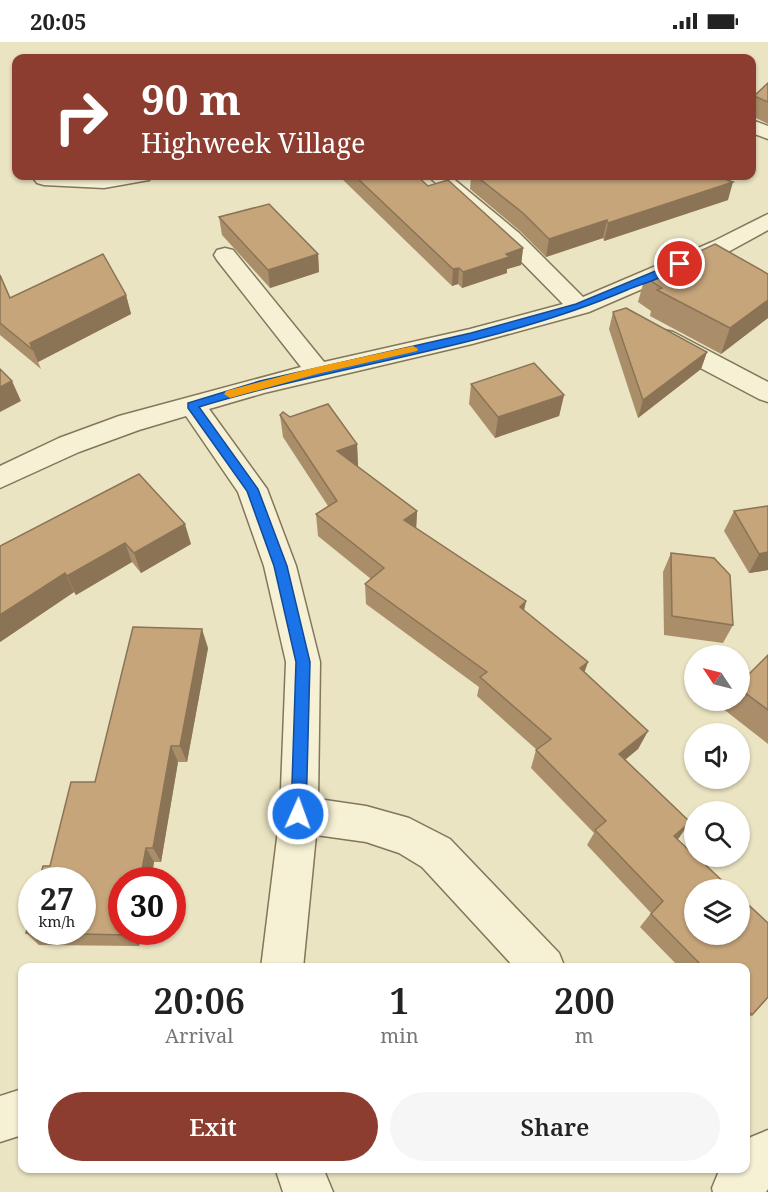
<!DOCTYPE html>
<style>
:root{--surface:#fff;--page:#f6f6f6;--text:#222;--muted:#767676;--accent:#8d3d2f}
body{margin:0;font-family:"Noto Serif",serif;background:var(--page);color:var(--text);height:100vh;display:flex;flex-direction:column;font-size:22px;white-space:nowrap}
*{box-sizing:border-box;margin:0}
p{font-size:20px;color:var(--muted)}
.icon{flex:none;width:33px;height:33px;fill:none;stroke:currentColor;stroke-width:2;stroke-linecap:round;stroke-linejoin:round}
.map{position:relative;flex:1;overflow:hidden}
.drawer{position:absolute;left:18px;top:921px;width:732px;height:210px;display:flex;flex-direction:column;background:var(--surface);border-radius:12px;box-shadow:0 2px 4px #0004}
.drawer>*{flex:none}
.hud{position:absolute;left:12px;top:12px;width:744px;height:126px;border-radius:12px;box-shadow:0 2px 4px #0004;background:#8d3d2f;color:#fff;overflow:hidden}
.needle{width:39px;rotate:305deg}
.controls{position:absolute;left:684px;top:603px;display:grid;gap:12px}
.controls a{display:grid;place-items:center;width:66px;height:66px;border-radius:50%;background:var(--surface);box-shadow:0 2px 4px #0004;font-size:30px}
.speed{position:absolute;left:18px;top:825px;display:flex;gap:12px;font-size:30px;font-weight:700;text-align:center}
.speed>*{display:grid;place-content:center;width:78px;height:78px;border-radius:50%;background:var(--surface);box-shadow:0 2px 4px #0004;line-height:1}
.speed small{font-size:15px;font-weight:400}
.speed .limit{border:9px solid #d22;background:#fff;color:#111}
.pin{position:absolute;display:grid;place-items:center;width:51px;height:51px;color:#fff;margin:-26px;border:3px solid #fff;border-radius:50%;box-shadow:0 2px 6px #0007}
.me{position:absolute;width:66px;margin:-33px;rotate:2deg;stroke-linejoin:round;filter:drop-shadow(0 0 4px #0008)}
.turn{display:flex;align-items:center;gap:21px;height:126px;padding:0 30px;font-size:27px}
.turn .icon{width:78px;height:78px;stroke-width:2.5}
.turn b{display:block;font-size:42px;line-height:51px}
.eta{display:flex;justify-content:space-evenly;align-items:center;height:102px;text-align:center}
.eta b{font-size:36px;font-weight:600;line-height:42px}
.action{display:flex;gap:12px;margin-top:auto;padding:12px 30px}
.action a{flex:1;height:69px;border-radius:36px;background:var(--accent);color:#fff;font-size:24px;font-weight:600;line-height:69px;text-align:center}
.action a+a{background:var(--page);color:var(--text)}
.status{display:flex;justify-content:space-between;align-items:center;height:42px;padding:0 30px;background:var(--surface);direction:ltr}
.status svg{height:16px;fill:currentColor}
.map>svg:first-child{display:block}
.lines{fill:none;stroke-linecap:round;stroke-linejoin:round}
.minor-casing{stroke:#82765b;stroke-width:3}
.minor{fill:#f6f1d4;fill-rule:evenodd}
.wall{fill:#aa8e6a}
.shaded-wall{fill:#8b7456}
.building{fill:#c6a57b;stroke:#8b7456;stroke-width:1.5}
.route{fill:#1a73e8;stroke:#114b97;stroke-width:1.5}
.slow{fill:#f59e0b}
</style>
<div class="status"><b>20:05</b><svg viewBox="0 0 49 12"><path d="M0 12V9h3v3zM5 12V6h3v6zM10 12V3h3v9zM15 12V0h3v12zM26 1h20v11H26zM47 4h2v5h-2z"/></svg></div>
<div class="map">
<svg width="768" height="1150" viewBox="0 0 768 1150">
<rect width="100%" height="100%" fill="#eae4c2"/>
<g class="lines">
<defs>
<g id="minor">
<polygon points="752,78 768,84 768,97 752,91"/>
<polygon points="36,134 152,134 149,138 104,146 44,143 37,141 34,137"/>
<polygon points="428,134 450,134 519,191 583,255 712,200 768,172 768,188 728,210 589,270 472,302 264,351 209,367 267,447 296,524 320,620 318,757 366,764 409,776 450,797 559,911 565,926 515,926 422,825 399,811 366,800 316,793 303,926 261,926 280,772 286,620 264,524 238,450 186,374 139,388 79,410 0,446 0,424 59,396 119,374 301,325 217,218 214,213 217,208 225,206 233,208 324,320 470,287 563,262 503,201"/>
<polygon points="664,288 673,290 768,340 768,360 759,357 655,302 651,296 655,290"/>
<polygon points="22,1047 22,1093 0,1100 0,1054"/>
<polygon points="768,1088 768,1147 766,1150 713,1150 712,1146 719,1129 721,1126 746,1126 746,1101 751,1095"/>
<polygon points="275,1126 323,1126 333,1150 283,1150"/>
</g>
</defs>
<use href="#minor" class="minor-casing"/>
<use href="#minor" class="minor"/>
</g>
<g class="wall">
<polygon points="768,41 768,82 752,74 752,62 754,54"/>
<polygon points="339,134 417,134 428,144 523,206 521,223 507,227 507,231 462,246 458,242 452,244"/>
<polygon points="471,134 658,134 659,135 728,158 604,199 603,196 546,215 520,189 470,147"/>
<polygon points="219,175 318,212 319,230 270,246 222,193"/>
<polygon points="768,232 768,276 721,312 650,274 651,269 638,260 645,235"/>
<polygon points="0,233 10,256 126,253 131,272 38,320 41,327 0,293"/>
<polygon points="613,270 707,310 701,327 638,376 609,287"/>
<polygon points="471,342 564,353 559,374 495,396 469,362"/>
<polygon points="328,362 357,402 358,424 357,424 417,469 416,486 526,559 524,569 588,620 584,630 648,689 638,707 625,718 690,780 677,797 694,813 694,814 696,814 732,848 694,848 694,892 740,892 740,855 768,881 768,955 752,973 746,978 746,926 680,926 640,885 651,871 587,803 594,791 531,726 536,708 537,708 477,654 479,645 366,562 365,542 371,537 318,494 316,472 328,464 283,395 280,373 283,370 290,375"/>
<polygon points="139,432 191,502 141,531 132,520 76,553 74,550 0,600 0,504"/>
<polygon points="768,464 768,528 749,531 724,489 734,469"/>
<polygon points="671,511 733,583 723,601 664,593 663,530"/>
<polygon points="208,606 187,720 178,720 161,820 154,820 151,838 122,838 142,890 139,904 39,903 26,891 50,824 95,740"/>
<polygon points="768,613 768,702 722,666 727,658 740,658 740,647"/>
</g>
<g class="shaded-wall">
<polygon points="733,140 728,158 604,199 608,181"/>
<polygon points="607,178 603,196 546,215 549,197"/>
<polygon points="523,206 521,223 507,227 507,231 462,246 463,230 506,212"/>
<polygon points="318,212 319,230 270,246 268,228"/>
<polygon points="459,226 458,242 452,244 453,227"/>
<polygon points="126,253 131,272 38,320 30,301"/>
<polygon points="768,258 768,276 721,312 730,286"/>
<polygon points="707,310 701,327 638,376 643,358"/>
<polygon points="12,339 21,359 0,370 0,345"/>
<polygon points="564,353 559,374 495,396 498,375"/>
<polygon points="357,402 358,424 338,431 337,409"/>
<polygon points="417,469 416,490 404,478"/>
<polygon points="185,482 191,502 141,531 134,511"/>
<polygon points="125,501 132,520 76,553 67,534"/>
<polygon points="768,510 768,528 749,531 759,512"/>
<polygon points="65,531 74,550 0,600 0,573"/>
<polygon points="526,559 521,580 520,565"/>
<polygon points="202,587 208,606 187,720 180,704"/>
<polygon points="588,620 581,640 580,626"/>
<polygon points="648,689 638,707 611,729 619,712"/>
<polygon points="171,704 178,720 161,820 153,806"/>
<polygon points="690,780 679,796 663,810 674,794"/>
<polygon points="146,806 154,820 151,838 140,838"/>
<polygon points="130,890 142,890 139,904 130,893"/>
</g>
<g class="building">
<polygon points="768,41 768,60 754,54"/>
<polygon points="355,134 417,134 428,144 448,138 523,206 506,212 509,215 463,230 459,226 453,227"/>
<polygon points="476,134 658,134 659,135 661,134 716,134 733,140 608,181 607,178 549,197 523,171"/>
<polygon points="269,162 318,212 268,228 219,175"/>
<polygon points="715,202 768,232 768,258 730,286 657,248 662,246 645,235"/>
<polygon points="103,212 126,253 30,301 33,308 0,281 0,233 10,256"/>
<polygon points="626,266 707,310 643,358 613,270"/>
<polygon points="534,321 564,353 498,375 471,342"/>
<polygon points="0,327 12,339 0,345"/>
<polygon points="328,362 357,402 337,409 417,469 404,478 526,559 520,565 588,620 580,626 648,689 619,712 690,780 674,794 694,813 694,814 696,814 732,848 694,848 694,892 740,892 740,855 768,881 768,955 752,973 746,967 746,926 704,926 651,872 663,859 595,788 606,779 536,708 551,697 480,635 487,630 365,542 384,526 316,472 337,459 280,373 283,370 290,375"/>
<polygon points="139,432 185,482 134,511 125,501 67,534 65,531 0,573 0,504"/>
<polygon points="768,464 768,510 759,512 734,469"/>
<polygon points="671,511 714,516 730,533 733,583 672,574"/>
<polygon points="133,585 202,587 180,704 171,704 153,806 146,806 140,838 122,838 122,890 130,890 130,893 26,891 32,869 32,890 82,890 82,838 39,838 43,824 50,824 71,740 95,740"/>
<polygon points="768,613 768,668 740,647 740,641"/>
</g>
<path class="route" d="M677,220L685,222C670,234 644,241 627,248C491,306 340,322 199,365L258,447L287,524L310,620L306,772L304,777L298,780L293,777L291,772L296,620L274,524L247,449L188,366V361L260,339L471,291L576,262Z"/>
<polygon class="slow" points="413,304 418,307 417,309 317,332 230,356 224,352 226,349 317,325"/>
</svg>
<div class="controls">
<a><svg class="needle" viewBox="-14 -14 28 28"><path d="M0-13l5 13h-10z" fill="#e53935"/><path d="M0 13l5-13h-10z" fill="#767676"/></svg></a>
<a><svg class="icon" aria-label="sound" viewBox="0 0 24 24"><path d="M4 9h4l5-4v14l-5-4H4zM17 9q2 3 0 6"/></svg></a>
<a><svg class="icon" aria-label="search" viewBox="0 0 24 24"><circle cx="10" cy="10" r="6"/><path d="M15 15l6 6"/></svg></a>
<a><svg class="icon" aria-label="layers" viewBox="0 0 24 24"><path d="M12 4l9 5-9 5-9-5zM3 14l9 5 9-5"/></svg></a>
</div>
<div class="speed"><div>27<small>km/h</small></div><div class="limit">30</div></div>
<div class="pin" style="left:680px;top:222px;background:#d93025"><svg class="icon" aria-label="arrive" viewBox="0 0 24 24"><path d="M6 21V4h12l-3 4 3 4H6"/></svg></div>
<svg class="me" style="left:298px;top:772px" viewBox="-20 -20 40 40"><circle r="17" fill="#1a73e8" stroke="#fff" stroke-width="3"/><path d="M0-11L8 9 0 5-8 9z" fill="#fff"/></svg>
<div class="hud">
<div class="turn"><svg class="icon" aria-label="right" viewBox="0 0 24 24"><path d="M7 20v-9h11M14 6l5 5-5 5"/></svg><div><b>90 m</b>Highweek Village</div></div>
</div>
<section class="drawer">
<div class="eta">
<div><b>20:06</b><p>Arrival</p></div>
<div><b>1</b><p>min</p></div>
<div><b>200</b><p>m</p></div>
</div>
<div class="action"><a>Exit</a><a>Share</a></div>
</section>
</div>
